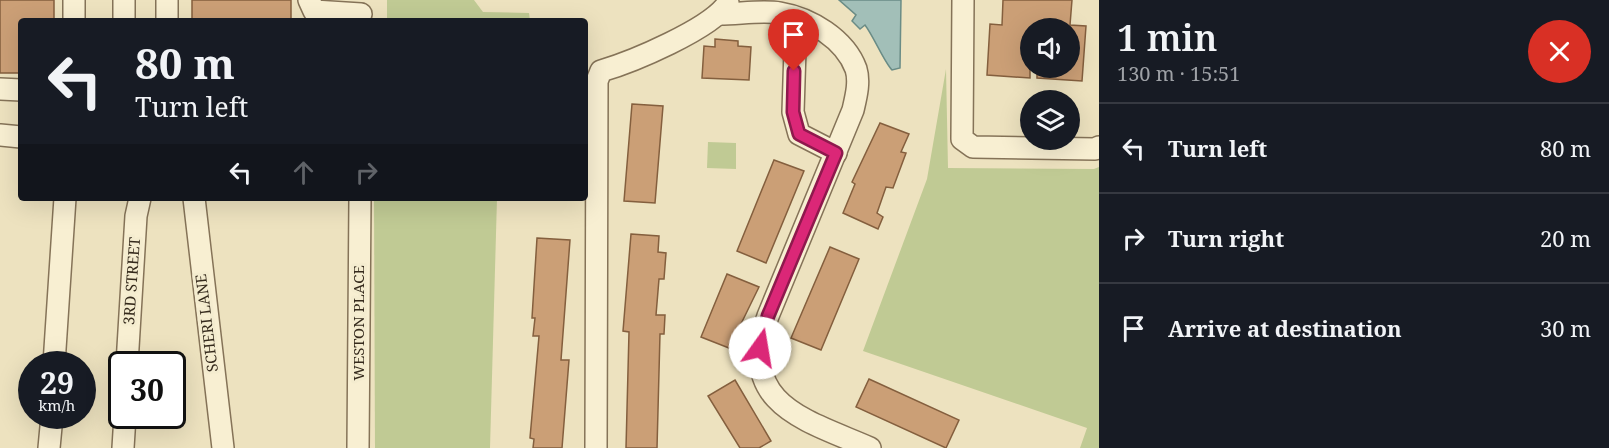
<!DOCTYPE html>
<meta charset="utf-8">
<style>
:root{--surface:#171b24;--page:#20242c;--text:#f1f3f6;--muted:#9ea1a6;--line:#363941}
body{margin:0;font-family:"Noto Serif",serif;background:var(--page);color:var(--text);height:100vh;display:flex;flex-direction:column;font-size:22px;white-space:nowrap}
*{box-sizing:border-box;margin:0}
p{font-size:20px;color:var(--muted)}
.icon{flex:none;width:33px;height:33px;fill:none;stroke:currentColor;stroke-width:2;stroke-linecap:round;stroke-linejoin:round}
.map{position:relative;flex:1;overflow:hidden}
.drawer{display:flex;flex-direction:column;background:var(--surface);width:510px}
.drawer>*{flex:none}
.banner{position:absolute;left:18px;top:18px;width:570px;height:183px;border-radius:6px;box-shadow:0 6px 24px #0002;background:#171b24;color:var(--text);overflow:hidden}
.controls{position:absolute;left:1020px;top:18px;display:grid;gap:12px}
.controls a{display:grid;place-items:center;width:60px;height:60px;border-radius:50%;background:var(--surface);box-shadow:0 6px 24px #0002;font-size:30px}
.speed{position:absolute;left:18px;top:351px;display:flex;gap:12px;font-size:30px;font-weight:700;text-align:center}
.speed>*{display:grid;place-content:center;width:78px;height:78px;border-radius:50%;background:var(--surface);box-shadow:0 6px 24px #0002;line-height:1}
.speed small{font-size:15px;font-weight:400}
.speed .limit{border:3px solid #111;border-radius:9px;background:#fff;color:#111}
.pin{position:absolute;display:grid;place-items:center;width:51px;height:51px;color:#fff;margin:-62px -26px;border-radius:50% 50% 50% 0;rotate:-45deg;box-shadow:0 0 6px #0007}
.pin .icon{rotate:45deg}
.me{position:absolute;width:66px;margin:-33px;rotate:13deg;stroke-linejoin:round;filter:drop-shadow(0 0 4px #0008)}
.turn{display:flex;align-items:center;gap:21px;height:126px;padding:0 18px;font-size:27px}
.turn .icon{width:78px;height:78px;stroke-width:2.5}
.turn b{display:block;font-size:42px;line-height:51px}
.lanes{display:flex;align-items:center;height:57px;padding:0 18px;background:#0003;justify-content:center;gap:30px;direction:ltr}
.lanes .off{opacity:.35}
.round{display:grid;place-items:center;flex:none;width:63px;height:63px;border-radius:32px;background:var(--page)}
.overview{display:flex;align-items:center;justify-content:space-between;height:102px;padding:0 18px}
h1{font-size:36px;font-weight:600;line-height:45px}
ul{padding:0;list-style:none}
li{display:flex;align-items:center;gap:18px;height:90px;padding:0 18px;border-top:2px solid var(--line)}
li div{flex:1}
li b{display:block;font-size:22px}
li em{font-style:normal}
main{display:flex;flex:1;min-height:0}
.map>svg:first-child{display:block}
.green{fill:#c0ca94}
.water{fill:#a2bfb8;stroke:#6a8c86;stroke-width:1.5}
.building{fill:#cb9f76;stroke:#845f3e;stroke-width:1.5}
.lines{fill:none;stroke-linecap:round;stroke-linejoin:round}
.minor-casing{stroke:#857358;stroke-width:24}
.minor{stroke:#f8efd2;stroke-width:21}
.route-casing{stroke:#8e194d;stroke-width:15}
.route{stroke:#db2777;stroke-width:10}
.labels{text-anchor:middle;stroke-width:6;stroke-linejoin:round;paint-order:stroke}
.street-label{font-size:15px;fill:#352a1c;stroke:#f4eccf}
</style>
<main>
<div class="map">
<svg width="1099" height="448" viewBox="0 0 1099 448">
<rect width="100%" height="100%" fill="#ede2bf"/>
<g class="green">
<polygon points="387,0 474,0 483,12 529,13 530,21 387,21"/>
<polygon points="946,69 948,168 1094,169 1099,167 1099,448 1080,448 1087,428 863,351 927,179"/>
<polygon points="708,142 736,143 736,169 707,168"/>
<polygon points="374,198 497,198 490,448 375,448"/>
</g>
<path class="water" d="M839,0H901L900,68L892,70C884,62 874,37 865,25L860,29L852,21L856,15Z"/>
<g class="building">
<polygon points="0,0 54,0 54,21 21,21 21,73 0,73"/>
<polygon points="192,0 291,0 291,20 192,19"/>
<polygon points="1003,0 1072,0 1070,25 1086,26 1082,81 1037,78 1037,68 1070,68 1070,28 1030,28 1030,78 987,75 990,24 1002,25"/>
<polygon points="715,39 738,41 738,46 751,47 749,80 702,78 704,46 715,47"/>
<polygon points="632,104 663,106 655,203 624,201"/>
<polygon points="880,123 909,134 901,152 906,153 893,188 886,187 877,213 883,217 878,229 843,213 855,184 852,182"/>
<polygon points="774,160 804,171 766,263 737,251"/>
<polygon points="631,234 659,236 658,252 666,253 664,279 659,279 656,315 665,315 664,334 660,334 657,448 626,448 629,332 623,331"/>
<polygon points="537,238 570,240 561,360 569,360 562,448 533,448 534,439 530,438 539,336 533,336 535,318 532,318"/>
<polygon points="830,247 859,259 821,350 791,338"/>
<polygon points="727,274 759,287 738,330 741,331 734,350 701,337"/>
<polygon points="869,379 959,420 946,448 856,407"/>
<polygon points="735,380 771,441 759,448 740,448 708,396"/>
</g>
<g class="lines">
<defs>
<g id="minor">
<polyline points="309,0 314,11 361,14"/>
<polyline points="963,0 962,139 973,147 1095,149 1099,147"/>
<path d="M720,14C739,14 762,10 780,13C810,18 845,39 856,69C860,82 856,97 853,110L768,316C736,405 806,420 870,448"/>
<polyline points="796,18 793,112 799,134 836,153"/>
<polyline points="74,21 74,0"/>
<polyline points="124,21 124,0"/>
<polyline points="167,21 167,0"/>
<polyline points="0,89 21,90"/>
<polyline points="0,135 21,137"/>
<polyline points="194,198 223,448"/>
<polyline points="54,364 65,198"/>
<polyline points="127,364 136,216 140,198"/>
<polyline points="49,448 52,416"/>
<polyline points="123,448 125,416"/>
<polyline points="358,448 360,198"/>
<path d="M596,448L597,81L601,71C632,62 711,29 728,3"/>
</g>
</defs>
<use href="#minor" class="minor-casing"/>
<use href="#minor" class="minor"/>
</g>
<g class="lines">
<defs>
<polyline id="route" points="760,348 768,316 836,153 799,134 793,112 794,71"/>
</defs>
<use href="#route" class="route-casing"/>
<use href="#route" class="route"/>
</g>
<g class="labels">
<g class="street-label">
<text transform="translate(132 281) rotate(-86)" y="5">3RD STREET</text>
<text transform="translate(207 323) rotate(-97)" y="5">SCHERI LANE</text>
<text transform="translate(359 323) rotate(-90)" y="5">WESTON PLACE</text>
</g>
</g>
</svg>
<div class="controls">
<a><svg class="icon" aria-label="sound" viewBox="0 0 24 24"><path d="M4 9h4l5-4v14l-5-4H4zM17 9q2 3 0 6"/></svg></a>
<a><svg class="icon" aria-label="layers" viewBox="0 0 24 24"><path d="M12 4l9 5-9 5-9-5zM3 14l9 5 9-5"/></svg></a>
</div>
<div class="speed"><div>29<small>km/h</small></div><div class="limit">30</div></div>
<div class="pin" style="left:794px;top:71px;background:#d93025"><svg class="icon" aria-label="arrive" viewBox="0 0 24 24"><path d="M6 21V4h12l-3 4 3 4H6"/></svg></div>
<svg class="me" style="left:760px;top:348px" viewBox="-20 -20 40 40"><circle r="19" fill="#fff"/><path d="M0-13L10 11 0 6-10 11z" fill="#db2777"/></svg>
<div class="banner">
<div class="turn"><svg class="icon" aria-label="left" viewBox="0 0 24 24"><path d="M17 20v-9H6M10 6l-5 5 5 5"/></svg><div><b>80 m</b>Turn left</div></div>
<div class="lanes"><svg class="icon" aria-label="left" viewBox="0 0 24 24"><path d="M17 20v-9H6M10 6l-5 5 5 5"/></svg><svg class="icon off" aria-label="ahead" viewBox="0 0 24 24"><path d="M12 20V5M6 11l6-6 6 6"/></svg><svg class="icon off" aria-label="right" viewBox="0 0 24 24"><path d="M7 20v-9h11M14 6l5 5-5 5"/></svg></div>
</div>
</div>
<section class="drawer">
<div class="overview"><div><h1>1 min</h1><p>130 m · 15:51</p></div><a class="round" style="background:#d93025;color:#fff"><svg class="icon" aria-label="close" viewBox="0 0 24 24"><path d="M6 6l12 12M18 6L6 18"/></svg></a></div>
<ul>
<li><svg class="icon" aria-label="left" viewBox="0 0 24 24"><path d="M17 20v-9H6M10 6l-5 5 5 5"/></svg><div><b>Turn left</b></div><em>80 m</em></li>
<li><svg class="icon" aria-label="right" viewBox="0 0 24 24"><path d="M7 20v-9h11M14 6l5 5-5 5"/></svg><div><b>Turn right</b></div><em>20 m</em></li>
<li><svg class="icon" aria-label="arrive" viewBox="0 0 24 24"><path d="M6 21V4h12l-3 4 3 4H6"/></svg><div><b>Arrive at destination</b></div><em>30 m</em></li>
</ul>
</section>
</main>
